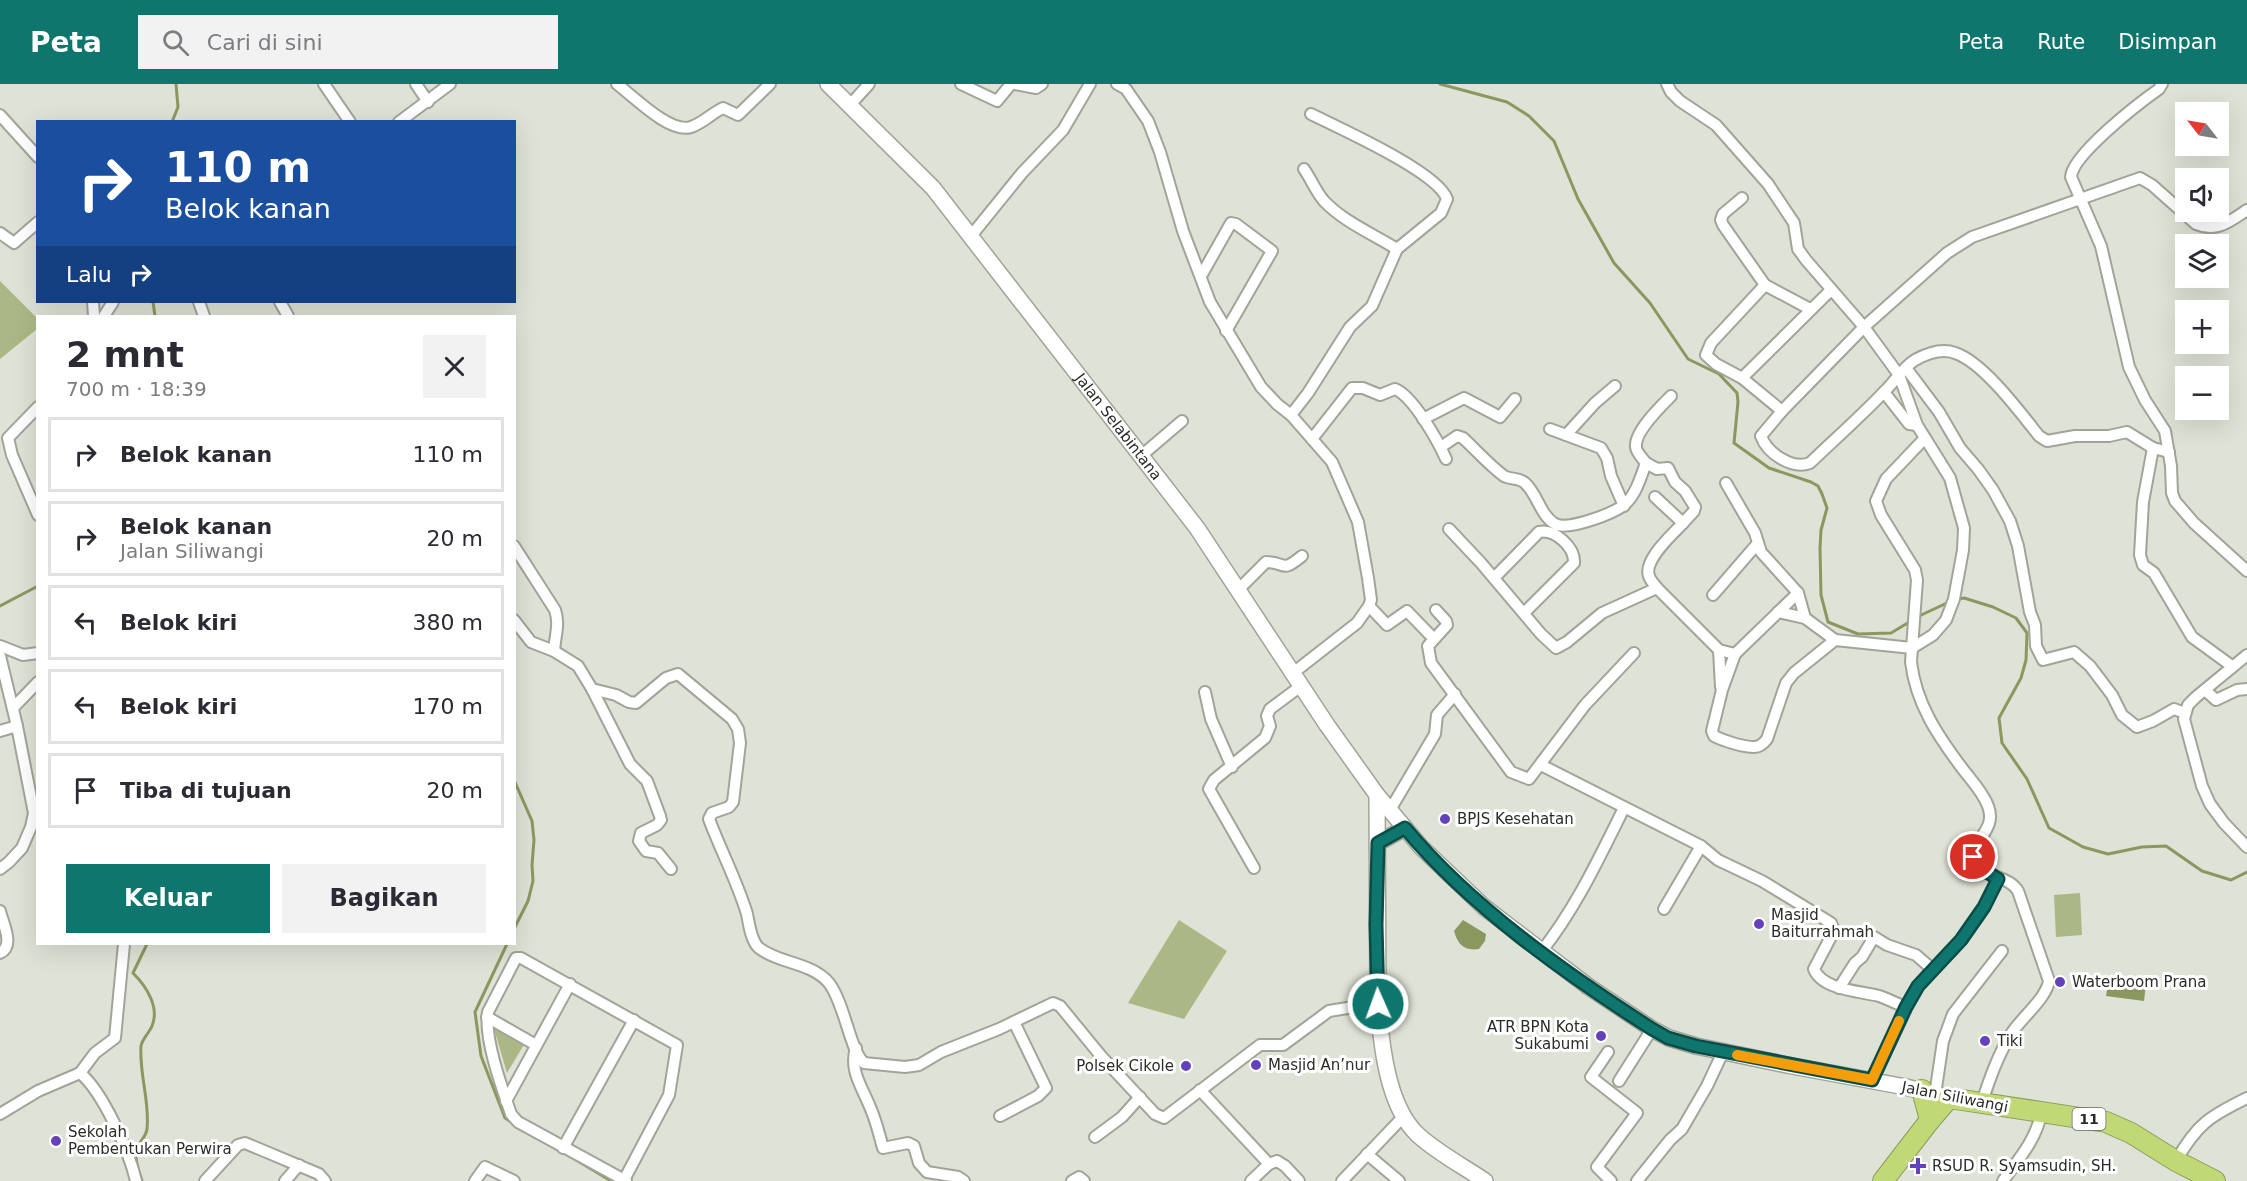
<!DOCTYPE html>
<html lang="id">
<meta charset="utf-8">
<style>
:root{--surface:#fff;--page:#f2f2f3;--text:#2b2b33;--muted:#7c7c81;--line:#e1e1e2;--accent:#0f766e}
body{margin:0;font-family:"DejaVu Sans",sans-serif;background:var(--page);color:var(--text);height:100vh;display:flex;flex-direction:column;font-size:22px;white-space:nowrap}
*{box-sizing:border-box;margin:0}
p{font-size:20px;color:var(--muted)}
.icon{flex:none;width:33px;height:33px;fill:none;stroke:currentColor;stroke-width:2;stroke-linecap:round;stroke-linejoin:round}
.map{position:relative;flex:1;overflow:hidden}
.sheet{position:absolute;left:36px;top:231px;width:480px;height:630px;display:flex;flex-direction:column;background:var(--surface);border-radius:0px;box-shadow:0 6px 24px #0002}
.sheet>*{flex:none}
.guide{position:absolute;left:36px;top:36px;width:480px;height:183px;border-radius:0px;box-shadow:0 6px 24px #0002;background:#1a4fa0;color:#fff;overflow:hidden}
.needle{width:39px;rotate:301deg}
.buttons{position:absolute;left:2175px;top:18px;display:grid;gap:12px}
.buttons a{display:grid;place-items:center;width:54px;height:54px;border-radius:0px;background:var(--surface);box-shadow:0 6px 24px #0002;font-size:30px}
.pin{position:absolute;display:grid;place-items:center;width:51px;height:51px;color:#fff;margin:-26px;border:3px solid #fff;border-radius:50%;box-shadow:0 2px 6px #0007}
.me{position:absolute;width:66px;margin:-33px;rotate:358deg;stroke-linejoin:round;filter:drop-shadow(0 0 4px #0008)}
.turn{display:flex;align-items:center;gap:21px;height:126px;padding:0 30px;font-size:27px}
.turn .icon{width:78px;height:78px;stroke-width:2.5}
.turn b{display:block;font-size:42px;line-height:51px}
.then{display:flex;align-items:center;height:57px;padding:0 30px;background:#0003;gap:12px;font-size:22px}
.round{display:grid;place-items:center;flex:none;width:63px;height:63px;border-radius:0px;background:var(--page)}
.summary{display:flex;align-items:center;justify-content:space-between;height:102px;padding:0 30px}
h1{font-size:36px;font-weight:800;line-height:45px}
.action{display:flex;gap:12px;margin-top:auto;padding:12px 30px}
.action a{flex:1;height:69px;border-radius:0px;background:var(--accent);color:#fff;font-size:24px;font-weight:800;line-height:69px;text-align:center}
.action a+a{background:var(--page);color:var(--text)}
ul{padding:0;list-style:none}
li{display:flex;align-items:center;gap:18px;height:75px;margin:0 12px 9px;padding:0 18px;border:3px solid var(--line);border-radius:0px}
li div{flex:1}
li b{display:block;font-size:22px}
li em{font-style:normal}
header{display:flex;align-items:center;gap:36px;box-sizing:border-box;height:84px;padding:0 30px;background:var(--accent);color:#fff}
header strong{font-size:28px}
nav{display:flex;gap:33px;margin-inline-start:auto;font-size:21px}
.search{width:420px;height:54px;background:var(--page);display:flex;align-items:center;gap:15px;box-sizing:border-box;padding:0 21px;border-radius:0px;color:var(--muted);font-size:22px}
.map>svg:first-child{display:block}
.green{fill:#abb885}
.water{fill:#8a9860}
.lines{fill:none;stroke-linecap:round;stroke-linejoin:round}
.stream{stroke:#8a9860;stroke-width:3}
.street-casing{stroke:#a1a498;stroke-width:14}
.secondary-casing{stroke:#a1a498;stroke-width:18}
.highway-casing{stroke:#8c9c5b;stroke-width:22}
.street{stroke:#fff;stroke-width:10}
.secondary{stroke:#fff;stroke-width:15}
.highway{stroke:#c0d876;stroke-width:20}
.route-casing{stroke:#0a4d48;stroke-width:15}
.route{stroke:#0f766e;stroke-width:10}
.slow{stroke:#f59e0b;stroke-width:10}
.poi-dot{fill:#6442bb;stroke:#fff;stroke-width:2}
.labels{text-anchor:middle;stroke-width:6;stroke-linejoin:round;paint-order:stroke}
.shield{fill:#fff;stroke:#6b6b68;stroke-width:1.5}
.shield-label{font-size:14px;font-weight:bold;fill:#2b2c28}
.street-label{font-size:15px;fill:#2b2c28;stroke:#fff}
.poi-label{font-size:15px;fill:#2b2c28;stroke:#fff;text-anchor:start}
</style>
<header>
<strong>Peta</strong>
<div class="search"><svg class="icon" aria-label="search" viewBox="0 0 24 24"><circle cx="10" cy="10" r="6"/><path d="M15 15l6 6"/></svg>Cari di sini</div>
<nav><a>Peta</a><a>Rute</a><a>Disimpan</a></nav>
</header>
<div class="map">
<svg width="2247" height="1097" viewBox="0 0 2247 1097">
<rect width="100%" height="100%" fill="#dfe2d6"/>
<g class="green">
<polygon points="0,197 38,235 37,245 0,275"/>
<polygon points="2080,809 2082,851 2056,853 2054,811"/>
<polygon points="1179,836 1227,867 1184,935 1128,919"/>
<polygon points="493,941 525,959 507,989"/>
</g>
<g class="water">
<path d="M1463,836L1486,850L1485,857L1479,865C1464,867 1458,861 1454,847Z"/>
<polygon points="2109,895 2146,900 2144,917 2106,912"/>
</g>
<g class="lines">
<g class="stream">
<polyline points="1440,0 1507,18 1529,32 1554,57 1578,115 1614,179 1650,219 1688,275 1719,290 1737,309 1738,318 1734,359 1769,384 1811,398 1818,402 1822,410 1827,424 1821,446 1820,464 1821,511 1828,538 1858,550 1891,549 1911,537"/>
<polyline points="172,38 178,23 176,0"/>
<polyline points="153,218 155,232"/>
<polyline points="1958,515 1964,514 1993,523 2016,534 2027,549 2026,576 2021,594 1999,634 2002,659 2027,695 2049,744 2083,763 2108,770 2142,763 2166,762 2202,787 2231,796 2247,788"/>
<polyline points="0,522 38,502"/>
<polyline points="1917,533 1949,518"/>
<polyline points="514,696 532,737 534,756 532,781 533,797 528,817 514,845"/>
<polyline points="507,860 475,928 481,972 505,1034 513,1039"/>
<polyline points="568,1071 611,1097"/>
<path d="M142,1097C139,1087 134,1076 137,1065C139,1058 146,1053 147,1045C150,1017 139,990 141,962C142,955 149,949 152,942C160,923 146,902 133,889L147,860"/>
</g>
<defs>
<g id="street">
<polyline points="324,0 350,38"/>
<polyline points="416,0 428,18"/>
<path d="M617,0C633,12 670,50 691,43C703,39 712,29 723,24L738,31L770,0"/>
<polyline points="961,0 997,17 1011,0"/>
<polyline points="1015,0 1036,4 1042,0"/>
<polyline points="1117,0 1126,5 1148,37 1160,68 1183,147 1210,218 1261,303 1277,320 1291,331 1332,378 1358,438 1368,494 1371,516 1369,522 1357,539 1293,589"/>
<polyline points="1667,0 1671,8 1680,17 1716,41 1768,100 1794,139 1798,165 1806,176 1864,243 1899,291 1917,341 1950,394 1964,444 1963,466 1954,515 1946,536 1933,551 1912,564 1835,556 1805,534 1778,528"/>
<path d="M2162,0L2159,5C2139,19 2072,71 2071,93L2101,162L2129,283L2145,316L2165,347L2171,382L2172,409L2175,417L2194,439L2247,487"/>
<polyline points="850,21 869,0"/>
<polyline points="0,31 38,73"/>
<polyline points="399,38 450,0"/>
<path d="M1304,85C1311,95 1316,108 1324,117C1344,138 1373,150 1397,165"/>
<polyline points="1742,114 1723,130 1721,136 1723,141 1765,201 1810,225"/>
<polyline points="0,149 14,159 38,138"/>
<polyline points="971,152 1022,89 1063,46 1090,0"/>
<polyline points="1201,192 1231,139 1236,140 1272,167 1226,247"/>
<polyline points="1765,201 1711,259 1706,271 1716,280 1742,294 1782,327"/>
<polyline points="93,218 94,232"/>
<polyline points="199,218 204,232"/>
<polyline points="280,218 288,232"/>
<polyline points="104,232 113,218"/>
<polyline points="1906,284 1939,328 1960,364 1978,385 1993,406 2010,437 2018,462 2030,528 2035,541 2036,562 2043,576 2074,568 2090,582 2112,611 2122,631 2137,643 2153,637 2174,625 2185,629"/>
<polyline points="1742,294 1831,206"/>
<polyline points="1884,308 1909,340 1917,341"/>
<polyline points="38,323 8,354 12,371 38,431"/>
<path d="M1291,331L1308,309L1350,243L1372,222L1397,165L1441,129L1447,115C1438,88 1339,44 1311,30"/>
<polyline points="1423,335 1464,314 1500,333 1515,315"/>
<polyline points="1550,345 1601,364 1607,374 1611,392 1624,422"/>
<polyline points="1566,351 1595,319 1615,302"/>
<path d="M1925,354L1886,395L1876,417L1881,431L1915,486L1917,496L1911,578C1916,620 1938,652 1962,684C1971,696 1983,708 1988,722C1998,748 1968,756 1975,777C1986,794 2009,792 2018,807L2049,897C2046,915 2021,934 2011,950C1998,971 1990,994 1982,1018"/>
<path d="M1312,355L1352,304H1363L1380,311L1395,305C1413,312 1438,357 1446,375"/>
<path d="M1441,363L1457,352L1463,354C1476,366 1489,381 1504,392C1511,396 1518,393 1525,399C1538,411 1540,431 1555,440C1568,447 1615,429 1625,420C1636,411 1641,392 1646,379L1657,385L1668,384L1675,398L1685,407L1695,423L1694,427L1683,439"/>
<polyline points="2153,364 2143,418 2140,471 2143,481 2154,489 2192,553 2229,580 2231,584"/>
<path d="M2169,368L2153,364L2127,348L2109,352H2075L2047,357L2039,352C2020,328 1983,278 1955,269C1942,264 1926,270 1915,276C1902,284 1894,299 1883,309C1860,333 1834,356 1810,379C1792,386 1767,369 1761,352L1782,327L1864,243L1947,169L1972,153L2140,94L2152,101L2196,140C2217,149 2230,137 2247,126"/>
<polyline points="1141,372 1182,337"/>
<path d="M1646,379C1643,375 1636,368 1636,363C1634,348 1661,322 1671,312"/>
<polyline points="1726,399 1755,449 1761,468 1798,509 1805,534"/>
<path d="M1655,413L1683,439C1673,450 1643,476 1649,492C1650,496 1654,500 1657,504"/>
<polyline points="1449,445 1481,479 1541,550 1556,564 1567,558 1602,529 1657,504 1719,566 1735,570 1798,509"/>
<path d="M514,462L555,526C560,540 555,552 554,567"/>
<path d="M1494,494L1539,448C1555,445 1575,463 1574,479L1524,529"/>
<path d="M1238,506L1266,478C1287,478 1280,490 1302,472"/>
<polyline points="1713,511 1758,459"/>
<polyline points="1369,522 1387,541 1407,527 1433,554"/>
<polyline points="1436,526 1446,537 1447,541 1428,562 1431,579 1511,688 1529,695 1585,621 1634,569"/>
<path d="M514,536L531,558L554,567L578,582L592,605L616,611L629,618L636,619L666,594L678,590L732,635L738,645L740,659L733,718L729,723L712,729L709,735C721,767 737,797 747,830C749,840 751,857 759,864C780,880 811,878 829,899C845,920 850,967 864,979L905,983L919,981L941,968L999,945L1053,919L1060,922L1101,972L1155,1030L1164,1034L1260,961H1283L1329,927L1378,919"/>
<polyline points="0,562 23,571 38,569"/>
<polyline points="1719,566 1721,603"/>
<path d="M1735,570L1722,606L1712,647L1714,652C1724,657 1743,663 1754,663C1760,663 1764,659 1767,655L1786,599L1794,589L1835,556"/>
<polyline points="2247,571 2196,613 2188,621 2184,635 2202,702 2210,720 2224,739 2247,763"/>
<polyline points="0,572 17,642 34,729 31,743 22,764 9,778 0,785"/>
<polyline points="592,605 630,680 647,697 660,732 661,736 657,741 641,749 639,757 646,767 658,769 671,785"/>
<polyline points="2205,606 2216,616 2237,606 2247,605"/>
<polyline points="1205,608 1211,635 1232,683"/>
<polyline points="13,624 38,598"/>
<polyline points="0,647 17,642"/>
<path d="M1541,681L1701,762L1718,776L1762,797L1831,839L1834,847L1814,885C1822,906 1860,907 1879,912C1888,915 1897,920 1906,923"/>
<polyline points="1390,726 1435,650 1437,631 1455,610"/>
<polyline points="1254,784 1209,705 1214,696 1265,654 1270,642 1267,632 1270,625 1301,602"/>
<polyline points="1664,825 1701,762"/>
<path d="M0,827C3,840 15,862 0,869"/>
<path d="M1541,868C1576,824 1599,774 1624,724"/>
<polyline points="1839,904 1855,879 1862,873 1874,853 1887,861 1916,871 1932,885"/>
<polyline points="487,933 536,961"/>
<path d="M856,964C849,986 862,1003 870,1023C876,1036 879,1050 883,1064L908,1059L914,1062L919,1079L927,1088L958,1093L964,1097"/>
<polyline points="1608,968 1591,993 1637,1029 1597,1083 1611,1097"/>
<polyline points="80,989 95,969 115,954 124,860"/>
<path d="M80,989C103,1008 129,1067 136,1097"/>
<polyline points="1872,996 1906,923 1918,902 1961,856 1984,823 1998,795"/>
<polyline points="1619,997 1652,945"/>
<polyline points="1200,1006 1269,1080"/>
<polyline points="1935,1011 1943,957 1953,930 2002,867"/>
<polyline points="506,1017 570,900"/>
<polyline points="0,1030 38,1007 80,989"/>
<polyline points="1000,1032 1038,1012 1046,1004 1014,938"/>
<polyline points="1095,1053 1122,1033 1140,1013"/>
<polyline points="563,1064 634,936"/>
<polyline points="1367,1070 1399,1097"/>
<path d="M2176,1077C2197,1040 2210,1032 2247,1014"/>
<path d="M624,1096L669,1011L677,961L521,874H516L488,928C484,955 502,1004 511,1030L518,1038L626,1097"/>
<polyline points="205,1097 238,1061 245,1059 319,1090 325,1097"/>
<polyline points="285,1097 299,1081"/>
<polyline points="475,1097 485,1083 514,1097"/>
<polyline points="1072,1097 1079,1093 1084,1097"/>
<polyline points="1251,1097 1269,1080 1277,1077 1285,1082 1299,1097"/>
<polyline points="1342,1097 1403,1033"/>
<polyline points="1637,1097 1670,1056 1682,1045 1707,1002 1723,968"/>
<path d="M2003,1097C2018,1076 2036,1056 2041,1030"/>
</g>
<g id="secondary">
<path id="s1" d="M828,0L933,104L1197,444L1327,641L1377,711L1421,763L1484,823L1589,903L1652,945L1669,954L1696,962L1787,981L1906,1003L1949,1014"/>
<path d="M1377,711L1378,919C1381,959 1387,1021 1417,1050C1436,1068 1463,1082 1485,1097"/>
<polyline points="1378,759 1405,744"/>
</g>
<g id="highway">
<polyline points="1922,1006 1930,1036"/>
<polyline points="1883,1097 1930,1036 1949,1014 2106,1038 2131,1049 2176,1077 2215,1097"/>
</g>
</defs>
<use href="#street" class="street-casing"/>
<use href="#secondary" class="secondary-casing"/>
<use href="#highway" class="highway-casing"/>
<use href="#street" class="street"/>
<use href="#secondary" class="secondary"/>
<use href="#highway" class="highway"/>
</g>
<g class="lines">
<defs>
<path id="route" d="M1378,920L1376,841L1378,759L1405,744C1471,823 1566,890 1652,945L1668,954L1696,962L1872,996L1906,923L1918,902L1961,856L1984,823L1998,795L1979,783L1973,773"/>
</defs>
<use href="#route" class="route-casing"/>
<use href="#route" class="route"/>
<polyline class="slow" points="1737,971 1872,996 1899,937"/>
</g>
<g class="poi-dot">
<circle cx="1445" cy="735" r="6"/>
<circle cx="1759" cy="840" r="6"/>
<circle cx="2060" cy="898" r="6"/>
<circle cx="1601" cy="952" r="6"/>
<circle cx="1985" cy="957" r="6"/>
<circle cx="1256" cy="981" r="6"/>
<circle cx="1186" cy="982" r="6"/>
<circle cx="56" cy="1057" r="6"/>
<path d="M1915 1073h6v6h6v6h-6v6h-6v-6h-6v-6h6z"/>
</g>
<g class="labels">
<rect class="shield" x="2072.5" y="1024" width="33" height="22" rx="4.5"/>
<g class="shield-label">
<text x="2089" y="1040">11</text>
</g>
<g class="street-label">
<text dy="5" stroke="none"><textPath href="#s1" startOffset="450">Jalan Selabintana</textPath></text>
<text transform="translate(1955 1013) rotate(11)" y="5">Jalan Siliwangi</text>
</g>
<g class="poi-label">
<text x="1457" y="740">BPJS Kesehatan</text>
<text x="1771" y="836">Masjid<tspan x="1771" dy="17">Baiturrahmah</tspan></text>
<text x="2072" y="903">Waterboom Prana</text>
<text x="1589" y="948" text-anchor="end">ATR BPN Kota<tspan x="1589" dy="17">Sukabumi</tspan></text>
<text x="1997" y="962">Tiki</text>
<text x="1268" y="986">Masjid An’nur</text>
<text x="1174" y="987" text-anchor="end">Polsek Cikole</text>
<text x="68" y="1053">Sekolah<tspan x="68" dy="17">Pembentukan Perwira</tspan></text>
<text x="1932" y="1087">RSUD R. Syamsudin, SH.</text>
</g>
</g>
</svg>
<div class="buttons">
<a><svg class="needle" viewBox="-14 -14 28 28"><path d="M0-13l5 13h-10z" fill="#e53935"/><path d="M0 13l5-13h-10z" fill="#7c7c81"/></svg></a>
<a><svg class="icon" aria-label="sound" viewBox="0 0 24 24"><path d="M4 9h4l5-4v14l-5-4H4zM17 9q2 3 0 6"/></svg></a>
<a><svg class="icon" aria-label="layers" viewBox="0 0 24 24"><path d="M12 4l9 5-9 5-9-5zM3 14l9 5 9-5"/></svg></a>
<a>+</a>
<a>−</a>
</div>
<div class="pin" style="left:1973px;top:773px;background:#d93025"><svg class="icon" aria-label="arrive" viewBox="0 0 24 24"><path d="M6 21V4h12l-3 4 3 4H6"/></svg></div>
<svg class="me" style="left:1378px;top:920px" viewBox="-20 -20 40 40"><circle r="17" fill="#0f766e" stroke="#fff" stroke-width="3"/><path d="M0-11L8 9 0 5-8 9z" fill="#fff"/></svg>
<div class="guide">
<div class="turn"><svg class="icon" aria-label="right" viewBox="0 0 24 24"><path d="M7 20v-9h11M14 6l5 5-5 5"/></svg><div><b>110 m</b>Belok kanan</div></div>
<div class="then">Lalu<svg class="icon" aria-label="right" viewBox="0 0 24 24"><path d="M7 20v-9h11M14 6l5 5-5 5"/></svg></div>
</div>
<section class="sheet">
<div class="summary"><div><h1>2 mnt</h1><p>700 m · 18:39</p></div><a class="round"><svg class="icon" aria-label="close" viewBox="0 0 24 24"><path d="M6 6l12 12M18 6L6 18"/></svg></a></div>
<ul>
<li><svg class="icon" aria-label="right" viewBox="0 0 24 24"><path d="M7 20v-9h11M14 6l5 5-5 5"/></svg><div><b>Belok kanan</b></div><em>110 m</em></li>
<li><svg class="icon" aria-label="right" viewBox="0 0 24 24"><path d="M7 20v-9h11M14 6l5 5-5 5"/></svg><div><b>Belok kanan</b><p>Jalan Siliwangi</p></div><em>20 m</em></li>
<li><svg class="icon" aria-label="left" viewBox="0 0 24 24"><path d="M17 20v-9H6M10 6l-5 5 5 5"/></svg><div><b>Belok kiri</b></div><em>380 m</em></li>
<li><svg class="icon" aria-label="left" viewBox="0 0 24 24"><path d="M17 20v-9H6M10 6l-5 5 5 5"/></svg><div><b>Belok kiri</b></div><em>170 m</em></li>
<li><svg class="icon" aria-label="arrive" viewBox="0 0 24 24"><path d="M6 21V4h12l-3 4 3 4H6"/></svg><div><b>Tiba di tujuan</b></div><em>20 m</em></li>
</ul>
<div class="action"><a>Keluar</a><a>Bagikan</a></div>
</section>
</div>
